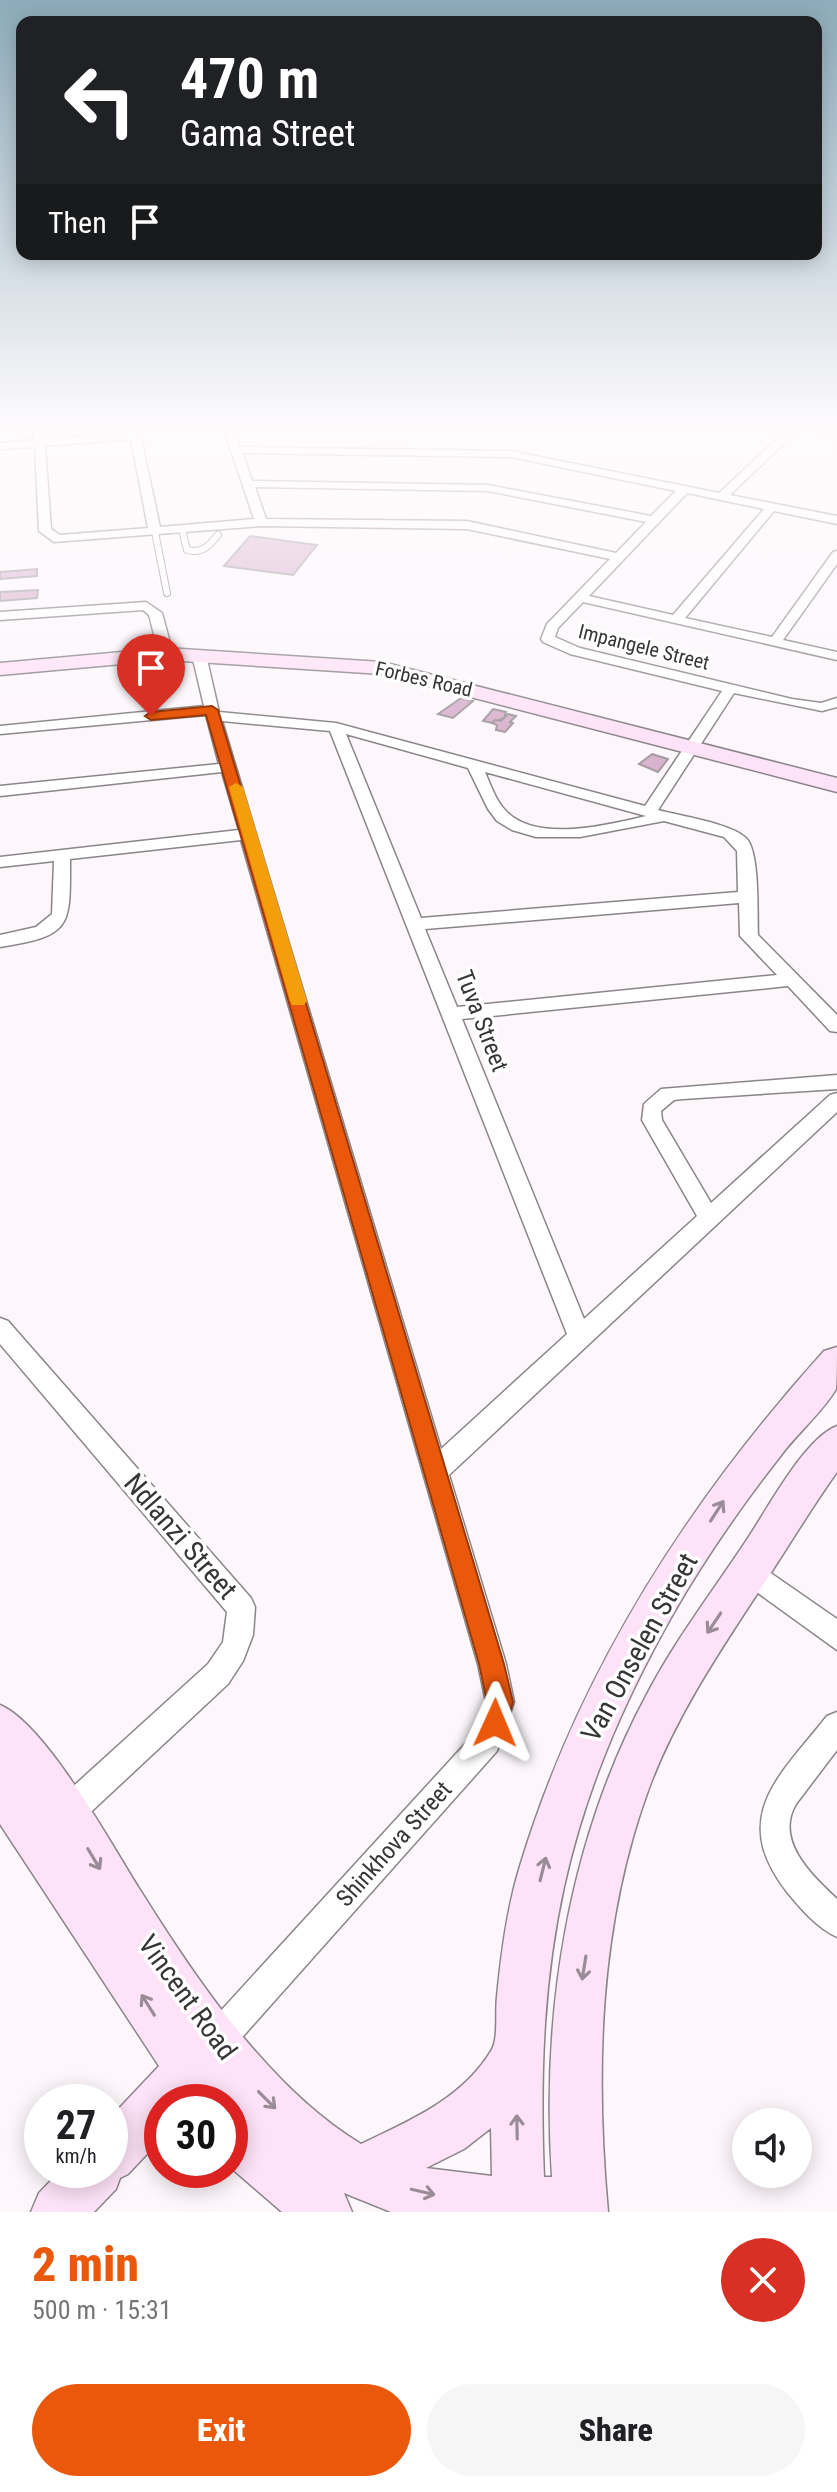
<!DOCTYPE html>
<meta charset="utf-8">
<style>
:root{--surface:#fff;--page:#f6f6f6;--text:#202124;--muted:#757577;--accent:#ea580c}
body{margin:0;font-family:"Roboto Condensed",sans-serif;background:var(--page);color:var(--text);height:100vh;display:flex;flex-direction:column;font-size:30px;white-space:nowrap}
*{box-sizing:border-box;margin:0}
p{font-size:26px;color:var(--muted)}
.icon{flex:none;width:44px;height:44px;fill:none;stroke:currentColor;stroke-width:2;stroke-linecap:round;stroke-linejoin:round}
.map{position:relative;height:2212px;overflow:hidden}
.side{display:flex;flex-direction:column;background:var(--surface);flex:1}
.side>*{flex:none}
.guide{position:absolute;left:16px;top:16px;width:806px;height:244px;border-radius:16px;box-shadow:0 4px 20px #0003;background:#202124;color:#fff;overflow:hidden}
.tools{position:absolute;left:732px;top:2108px;display:grid;gap:16px}
.tools a{display:grid;place-items:center;width:80px;height:80px;border-radius:50%;background:var(--surface);box-shadow:0 4px 20px #0003;font-size:40px}
.speed{position:absolute;left:24px;top:2084px;display:flex;gap:16px;font-size:40px;font-weight:700;text-align:center}
.speed>*{display:grid;place-content:center;width:104px;height:104px;border-radius:50%;background:var(--surface);box-shadow:0 4px 20px #0003;line-height:1}
.speed small{font-size:20px;font-weight:400}
.speed .limit{border:12px solid #d22;background:#fff;color:#111}
.pin{position:absolute;display:grid;place-items:center;width:68px;height:68px;color:#fff;margin:-82px -34px;border-radius:50% 50% 50% 0;rotate:-45deg;box-shadow:0 0 8px #0007}
.pin .icon{rotate:45deg}
.me{position:absolute;width:88px;margin:-44px;rotate:1deg;stroke-linejoin:round;filter:drop-shadow(0 0 6px #0008)}
.turn{display:flex;align-items:center;gap:28px;height:168px;padding:0 32px;font-size:36px}
.turn .icon{width:104px;height:104px;stroke-width:2.5}
.turn b{display:block;font-size:56px;line-height:68px}
.then{display:flex;align-items:center;height:76px;padding:0 32px;background:#0003;gap:16px;font-size:30px}
.round{display:grid;place-items:center;flex:none;width:84px;height:84px;border-radius:42px;background:var(--page)}
.overview{display:flex;align-items:center;justify-content:space-between;height:136px;padding:0 32px}
h1{font-size:48px;font-weight:800;line-height:60px;color:var(--accent)}
.action{display:flex;gap:16px;margin-top:auto;padding:16px 32px}
.action a{flex:1;height:92px;border-radius:48px;background:var(--accent);color:#fff;font-size:32px;font-weight:800;line-height:92px;text-align:center}
.action a+a{background:var(--page);color:var(--text)}
.map>svg:first-child{display:block}
.building{fill:#dab3cf;stroke:#a39da1;stroke-width:2}
.lines{fill:none;stroke-linecap:round;stroke-linejoin:round}
.lane-casing{stroke:#8a8589;stroke-width:8}
.street-casing{stroke:#8a8589;stroke-width:3}
.secondary-casing{stroke:#8a8589;stroke-width:3}
.lane{stroke:#fff;stroke-width:6}
.street{fill:#fff;fill-rule:evenodd}
.secondary{fill:#fee2f7;fill-rule:evenodd}
.oneway{stroke:#9a8c97}
.route{fill:#ea580c;stroke:#983908;stroke-width:2}
.slow{fill:#f59e0b}
.labels{text-anchor:middle;stroke-width:7;stroke-linejoin:round;paint-order:stroke}
.far-street-label{font-size:20px;fill:#373537;stroke:#fff}
.street-label{font-size:24px;fill:#373537;stroke:#fff}
.near-street-label{font-size:28px;fill:#373537;stroke:#fff}
</style>
<div class="map">
<svg width="837" height="2212" viewBox="0 0 837 2212">
<rect width="100%" height="100%" fill="#fdf7fb"/>
<g class="building">
<polygon points="250,536 317,545 293,575 224,566"/>
<polygon points="37,569 37,576 0,579 0,572"/>
<polygon points="38,590 37,598 0,601 0,592"/>
<polygon points="461,698 473,701 453,718 438,714"/>
<polygon points="493,709 506,712 504,718 492,723 483,721"/>
<polygon points="508,714 516,716 510,722 513,723 505,732 496,730 497,725 492,723 495,720 501,721"/>
<polygon points="652,754 668,759 658,772 639,764"/>
</g>
<g class="lines">
<defs>
<g id="lane">
<path d="M182,529L187,550C202,554 209,546 218,535"/>
<polyline points="155,532 167,593"/>
</g>
<g id="street">
<path d="M34,429H44L45,439L130,433L129,429H139L160,527L254,519L224,429H234L240,447L511,451L719,493L788,429H799L730,495L837,516V524L774,511L685,618L772,637L833,552L837,551V564L783,640L837,652V660L583,602L558,628L555,637L580,648L792,699L821,703L837,698V707L822,711L734,693L658,810C680,816 730,823 746,838C760,851 757,914 758,935L837,1015V1032L830,1031L788,986L462,1019L584,1319L697,1216L642,1120L644,1104L661,1089L837,1075V1089L683,1099L674,1100L661,1111L662,1120L711,1203L830,1095L837,1093V1112L449,1475L506,1664L514,1702L497,1751L230,2051L218,2056L206,2051L201,2039L206,2027L476,1732L486,1702L478,1664L241,840L70,859C70,926 73,936 0,947V935L36,927L52,914L54,861L0,867V857L239,830L222,772L0,796V786L219,764L206,715L0,734V726L204,706L192,655L199,651L206,655L219,712L336,723L645,806L722,691L570,654L543,642L541,639L547,624L610,559L467,529L261,526L54,542L39,531L35,447L0,449V443L34,440ZM131,439L148,528L60,535L51,529L45,446ZM243,453L511,457L676,491L651,516L488,485L252,481ZM255,487L488,491L646,522L616,553L467,521L266,519ZM687,493L764,509L673,615L589,596ZM222,721L330,731L567,1334L441,1449ZM346,734L468,768L488,809L497,821L512,830L536,837H580L664,821L724,837L737,851L738,892L421,918ZM485,772L646,816C608,825 536,843 506,811C496,801 491,786 485,772ZM739,903L740,936L777,975L457,1007L425,929Z"/>
<polygon points="814,429 837,430 837,436 815,431"/>
<polygon points="146,602 162,613 173,654 171,657 159,654 149,615 143,610 0,620 0,612"/>
<polygon points="0,1318 8,1321 251,1598 255,1607 253,1635 243,1661 228,1684 78,1824 67,1828 56,1824 52,1813 56,1802 208,1664 223,1642 227,1612 0,1344"/>
<polygon points="749,1558 837,1619 837,1650 740,1580 736,1571 740,1562"/>
<path d="M837,1712V1750L796,1804C774,1841 813,1876 837,1899V1937C817,1928 801,1909 787,1892C728,1816 780,1776 827,1716Z"/>
</g>
<g id="secondary">
<polygon points="166,648 382,662 837,778 837,792 382,674 166,660 0,675 0,663"/>
<path d="M837,1347C837,1358 837,1379 836,1389C824,1410 797,1434 782,1454C742,1505 705,1558 673,1614C564,1807 535,1958 544,2177H552C541,2013 568,1842 646,1696C675,1640 713,1591 748,1538C768,1508 805,1438 837,1426V1472C810,1510 786,1550 761,1588C719,1652 676,1716 649,1788C599,1924 595,2070 608,2212H391L344,2193L352,2212H282L230,2167V2102H162V2138L128,2174L120,2178L116,2189L94,2212H31L39,2193L61,2170H110V2118L159,2066L0,1824V1705C47,1725 113,1848 142,1893C197,1981 271,2090 361,2144C409,2121 462,2099 491,2051C499,2039 495,2012 497,1997C501,1954 507,1908 520,1866C579,1671 688,1502 824,1351ZM491,2128L492,2176L426,2168L464,2149Z"/>
</g>
</defs>
<use href="#lane" class="lane-casing"/>
<use href="#street" class="street-casing"/>
<use href="#secondary" class="secondary-casing"/>
<use href="#lane" class="lane"/>
<use href="#street" class="street"/>
<use href="#secondary" class="secondary"/>
</g>
<defs><path id="oneway-shaft" d="M-6 0H5M1.5-3L5.5 0L1.5 3" fill="none" stroke-width="1.6" stroke-linecap="round" stroke-linejoin="round" transform="scale(2)"/></defs>
<g class="oneway">
<use href="#oneway-shaft" transform="translate(717 1511) rotate(-57)"/>
<use href="#oneway-shaft" transform="translate(714 1623) rotate(124)"/>
<use href="#oneway-shaft" transform="translate(94 1859) rotate(59)"/>
<use href="#oneway-shaft" transform="translate(543 1869) rotate(-76)"/>
<use href="#oneway-shaft" transform="translate(584 1968) rotate(99)"/>
<use href="#oneway-shaft" transform="translate(148 2005) rotate(-122)"/>
<use href="#oneway-shaft" transform="translate(267 2100) rotate(45)"/>
<use href="#oneway-shaft" transform="translate(517 2127) rotate(-91)"/>
<use href="#oneway-shaft" transform="translate(423 2192) rotate(13)"/>
</g>
<linearGradient id="sky" x2="0" y2="1"><stop stop-color="#8dabba"/><stop offset="0.58" stop-color="#fefbfd"/><stop offset="1" stop-color="#fefbfd" stop-opacity="0"/></linearGradient>
<rect width="837" height="739" fill="url(#sky)"/>
<polygon class="route" points="212,706 218,710 504,1664 513,1702 504,1733 495,1736 486,1733 482,1723 487,1702 479,1664 206,715 151,720 145,716 151,712"/>
<polygon class="slow" points="236,783 243,787 307,1001 304,1005 292,1005 290,1001 229,787"/>
<g class="labels">
<g class="far-street-label">
<text transform="translate(644 647) rotate(14)" y="7">Impangele Street</text>
<text transform="translate(424 679) rotate(13)" y="7">Forbes Road</text>
</g>
<g class="street-label">
<text transform="translate(482 1021) rotate(69)" y="8">Tuva Street</text>
<text transform="translate(394 1844) rotate(-48)" y="8">Shinkhova Street</text>
</g>
<g class="near-street-label">
<text transform="translate(181 1536) rotate(49)" y="10">Ndlanzi Street</text>
<text transform="translate(639 1647) rotate(-61)" y="10">Van Onselen Street</text>
<text transform="translate(188 1997) rotate(54)" y="10">Vincent Road</text>
</g>
</g>
</svg>
<div class="tools">
<a><svg class="icon" aria-label="sound" viewBox="0 0 24 24"><path d="M4 9h4l5-4v14l-5-4H4zM17 9q2 3 0 6"/></svg></a>
</div>
<div class="speed"><div>27<small>km/h</small></div><div class="limit">30</div></div>
<div class="pin" style="left:151px;top:716px;background:#d93025"><svg class="icon" aria-label="arrive" viewBox="0 0 24 24"><path d="M6 21V4h12l-3 4 3 4H6"/></svg></div>
<svg class="me" style="left:495px;top:1723px" viewBox="-20 -20 40 40"><path d="M0-17L14 15 0 8-14 15z" fill="#ea580c" stroke="#fff" stroke-width="4"/></svg>
<div class="guide">
<div class="turn"><svg class="icon" aria-label="left" viewBox="0 0 24 24"><path d="M17 20v-9H6M10 6l-5 5 5 5"/></svg><div><b>470 m</b>Gama Street</div></div>
<div class="then">Then<svg class="icon" aria-label="arrive" viewBox="0 0 24 24"><path d="M6 21V4h12l-3 4 3 4H6"/></svg></div>
</div>
</div>
<section class="side">
<div class="overview"><div><h1>2 min</h1><p>500 m · 15:31</p></div><a class="round" style="background:#d93025;color:#fff"><svg class="icon" aria-label="close" viewBox="0 0 24 24"><path d="M6 6l12 12M18 6L6 18"/></svg></a></div>
<div class="action"><a>Exit</a><a>Share</a></div>
</section>
